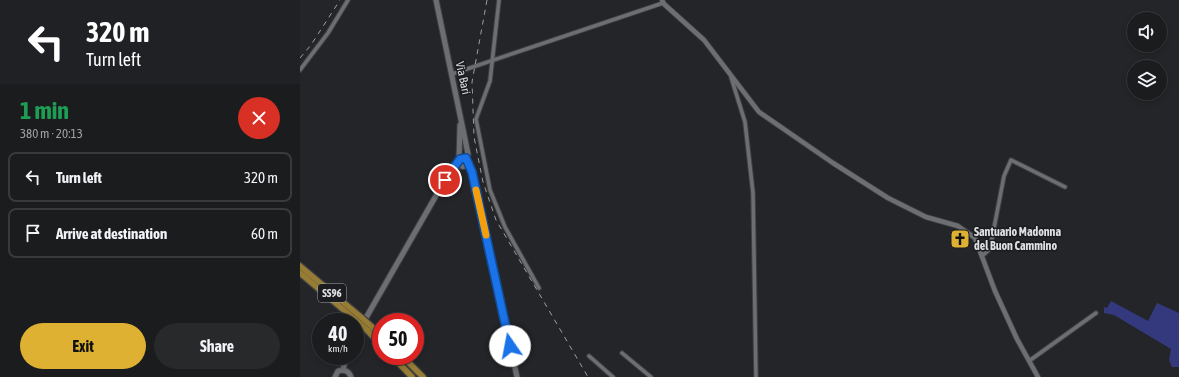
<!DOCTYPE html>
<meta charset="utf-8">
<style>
:root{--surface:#1b1c1e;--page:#28292b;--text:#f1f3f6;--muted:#a0a1a4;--line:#393a3c;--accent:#deb133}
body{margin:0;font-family:"Asap Condensed",sans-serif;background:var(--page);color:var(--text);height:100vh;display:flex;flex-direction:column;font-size:15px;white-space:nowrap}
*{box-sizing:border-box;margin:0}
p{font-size:13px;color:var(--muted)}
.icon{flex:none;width:22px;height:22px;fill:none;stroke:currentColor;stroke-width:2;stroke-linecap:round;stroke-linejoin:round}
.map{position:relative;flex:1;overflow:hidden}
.side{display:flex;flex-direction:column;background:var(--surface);width:300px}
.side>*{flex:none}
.hud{background:#202124;color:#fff;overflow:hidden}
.buttons{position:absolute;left:827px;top:12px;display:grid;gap:8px}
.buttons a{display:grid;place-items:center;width:40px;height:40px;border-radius:50%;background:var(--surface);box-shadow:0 2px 6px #0003,0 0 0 1px var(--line);font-size:20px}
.speed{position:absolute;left:12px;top:313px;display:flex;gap:8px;font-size:20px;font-weight:700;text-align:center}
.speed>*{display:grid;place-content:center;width:52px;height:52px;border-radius:50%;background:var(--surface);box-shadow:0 2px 6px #0003,0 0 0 1px var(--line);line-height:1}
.speed small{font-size:10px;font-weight:400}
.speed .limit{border:6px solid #d22;background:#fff;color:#111}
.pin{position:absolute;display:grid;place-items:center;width:34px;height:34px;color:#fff;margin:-17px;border:2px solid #fff;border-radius:50%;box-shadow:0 1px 4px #0007}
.me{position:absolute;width:44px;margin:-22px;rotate:348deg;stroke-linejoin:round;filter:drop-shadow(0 0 3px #0008)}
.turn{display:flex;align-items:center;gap:14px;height:84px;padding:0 20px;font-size:18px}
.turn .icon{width:52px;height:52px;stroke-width:2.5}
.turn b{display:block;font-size:28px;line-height:34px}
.round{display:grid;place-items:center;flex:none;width:42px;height:42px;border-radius:21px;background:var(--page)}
.head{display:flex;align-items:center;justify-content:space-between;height:68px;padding:0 20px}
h1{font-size:24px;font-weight:700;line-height:30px;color:#1e9e55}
.cta{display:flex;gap:8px;margin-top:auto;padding:8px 20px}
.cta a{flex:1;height:46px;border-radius:24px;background:var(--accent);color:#111;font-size:16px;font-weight:700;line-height:46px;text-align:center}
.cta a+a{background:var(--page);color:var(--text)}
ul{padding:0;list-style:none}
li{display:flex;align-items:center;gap:12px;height:50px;margin:0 8px 6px;padding:0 12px;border:2px solid var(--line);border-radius:8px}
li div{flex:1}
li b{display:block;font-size:15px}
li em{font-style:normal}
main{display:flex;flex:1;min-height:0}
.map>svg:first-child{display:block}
.green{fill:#34397d}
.building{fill:#46464a}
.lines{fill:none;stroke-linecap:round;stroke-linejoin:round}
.minor-casing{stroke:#404043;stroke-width:5.5}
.tertiary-casing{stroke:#404043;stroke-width:6}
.secondary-casing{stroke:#404043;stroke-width:7}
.trunk-casing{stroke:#404043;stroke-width:8}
.minor{stroke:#6d6e72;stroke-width:3.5}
.tertiary{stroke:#6d6e72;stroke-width:4.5}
.secondary{stroke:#6d6e72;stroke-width:5}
.trunk{stroke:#967c34;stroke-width:5.5}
.rail{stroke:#9e9ea1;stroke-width:1;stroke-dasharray:5 5;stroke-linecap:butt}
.trunk-bridge-casing{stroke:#404043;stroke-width:8;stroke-linecap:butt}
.trunk-bridge{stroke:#967c34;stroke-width:5.5}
.route-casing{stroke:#114b97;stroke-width:10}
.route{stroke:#1a73e8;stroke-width:7}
.slow{stroke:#f59e0b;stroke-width:7}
.labels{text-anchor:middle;stroke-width:3;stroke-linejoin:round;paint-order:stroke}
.shield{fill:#1b1c1f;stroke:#a4a4a8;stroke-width:1}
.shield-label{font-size:11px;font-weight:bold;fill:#dfdfe2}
.street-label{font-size:12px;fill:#dfdfe2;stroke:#1b1c1f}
.poi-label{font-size:12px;font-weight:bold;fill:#dfdfe2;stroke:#1b1c1f;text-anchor:start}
</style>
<main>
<section class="side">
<div class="hud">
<div class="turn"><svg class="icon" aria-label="left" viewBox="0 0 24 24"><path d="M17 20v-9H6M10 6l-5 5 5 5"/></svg><div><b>320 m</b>Turn left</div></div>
</div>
<div class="head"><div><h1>1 min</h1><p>380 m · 20:13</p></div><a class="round" style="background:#d93025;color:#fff"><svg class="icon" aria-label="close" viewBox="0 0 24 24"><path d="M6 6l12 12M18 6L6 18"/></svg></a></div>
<ul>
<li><svg class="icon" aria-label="left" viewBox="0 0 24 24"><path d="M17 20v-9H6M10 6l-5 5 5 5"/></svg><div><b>Turn left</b></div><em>320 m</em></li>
<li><svg class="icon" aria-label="arrive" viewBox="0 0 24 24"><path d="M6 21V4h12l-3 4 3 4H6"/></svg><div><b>Arrive at destination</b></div><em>60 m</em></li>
</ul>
<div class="cta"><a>Exit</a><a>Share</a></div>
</section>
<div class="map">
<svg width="879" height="377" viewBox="0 0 879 377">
<rect width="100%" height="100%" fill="#242528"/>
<polygon class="green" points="811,301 848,321 857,303 879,313 879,367 872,367 869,360 871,349 814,315 804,313 804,307 807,308"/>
<polygon class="building" points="657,232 666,237 664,242 660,240 658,244 652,242"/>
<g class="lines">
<defs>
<g id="minor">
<polyline points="199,0 190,81 176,119 190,190 205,227 239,288"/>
<polyline points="0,70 28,33 48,0"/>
<polyline points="152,74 363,3"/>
<polyline points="431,77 445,122 453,193 456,377"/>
<polyline points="682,256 690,249 704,176 711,160 765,187"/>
<polyline points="322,353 351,377"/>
<polyline points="289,356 313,377"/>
<polyline points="729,361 796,313"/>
</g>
<polyline id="tertiary" points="362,0 364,4 404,40 459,112 533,163 588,198 626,217 658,226 675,238 695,291 717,339 738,377"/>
<g id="secondary">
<polyline points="136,0 165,139 168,154 167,159"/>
<circle cx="163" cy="162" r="4.5"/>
<polyline points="159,160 160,125"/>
<polyline points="168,162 172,172 217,377"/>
<polyline points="55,337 145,180 159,161"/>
<polyline points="43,370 46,356"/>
<path d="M35,377L38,371C44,369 49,371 51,377"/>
</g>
<g id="trunk">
<polyline points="0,266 62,318"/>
<polyline points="0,273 58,322"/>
<polyline points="71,326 81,336"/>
<polyline points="67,330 81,345"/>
<polyline points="92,356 112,377"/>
<polyline points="102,356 123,377"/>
</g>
</defs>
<use href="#minor" class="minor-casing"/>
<use href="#tertiary" class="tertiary-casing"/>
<use href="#secondary" class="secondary-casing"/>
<use href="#trunk" class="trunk-casing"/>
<use href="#minor" class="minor"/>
<use href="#tertiary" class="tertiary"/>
<use href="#secondary" class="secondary"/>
<use href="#trunk" class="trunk"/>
<g class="rail">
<polyline points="187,0 172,82 174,137 183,182 196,220 288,377"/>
<polyline points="0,58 11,45 40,0"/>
</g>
<defs>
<g id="trunk-bridge">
<polyline points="62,318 71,326"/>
<polyline points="58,322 67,330"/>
</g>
</defs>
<use href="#trunk-bridge" class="trunk-bridge-casing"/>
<use href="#trunk-bridge" class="trunk-bridge"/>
</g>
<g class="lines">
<defs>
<polyline id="route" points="145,180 160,159 166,158 172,172 210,346"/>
</defs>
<use href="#route" class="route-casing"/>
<use href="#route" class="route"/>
<polyline class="slow" points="176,190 186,235"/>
</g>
<defs>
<symbol id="church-square" viewBox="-11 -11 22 22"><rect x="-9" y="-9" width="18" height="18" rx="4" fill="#deb133" stroke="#1b1c1f"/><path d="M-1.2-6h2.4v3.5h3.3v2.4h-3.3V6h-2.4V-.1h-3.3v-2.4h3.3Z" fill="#111"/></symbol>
</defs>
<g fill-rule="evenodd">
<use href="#church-square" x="649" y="228" width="22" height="22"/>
</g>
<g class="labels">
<rect class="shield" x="18" y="284" width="28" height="18" rx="3"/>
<g class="shield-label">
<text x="32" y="297">SS96</text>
</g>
<g class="street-label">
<text transform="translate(163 78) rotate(78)" y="4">Via Bari</text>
</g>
<g class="poi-label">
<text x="674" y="236">Santuario Madonna<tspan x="674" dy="14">del Buon Cammino</tspan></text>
</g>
</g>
</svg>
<div class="buttons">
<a><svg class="icon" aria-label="sound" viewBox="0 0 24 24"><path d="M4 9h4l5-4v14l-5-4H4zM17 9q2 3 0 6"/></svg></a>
<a><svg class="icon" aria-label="layers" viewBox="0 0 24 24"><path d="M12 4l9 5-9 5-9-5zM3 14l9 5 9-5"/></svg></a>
</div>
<div class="speed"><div>40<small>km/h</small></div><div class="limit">50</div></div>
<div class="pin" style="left:145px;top:180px;background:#d93025"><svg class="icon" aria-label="arrive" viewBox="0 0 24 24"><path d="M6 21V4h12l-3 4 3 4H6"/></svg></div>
<svg class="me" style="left:210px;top:346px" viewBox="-20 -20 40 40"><circle r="19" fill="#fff"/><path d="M0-13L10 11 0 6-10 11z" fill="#1a73e8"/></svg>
</div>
</main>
